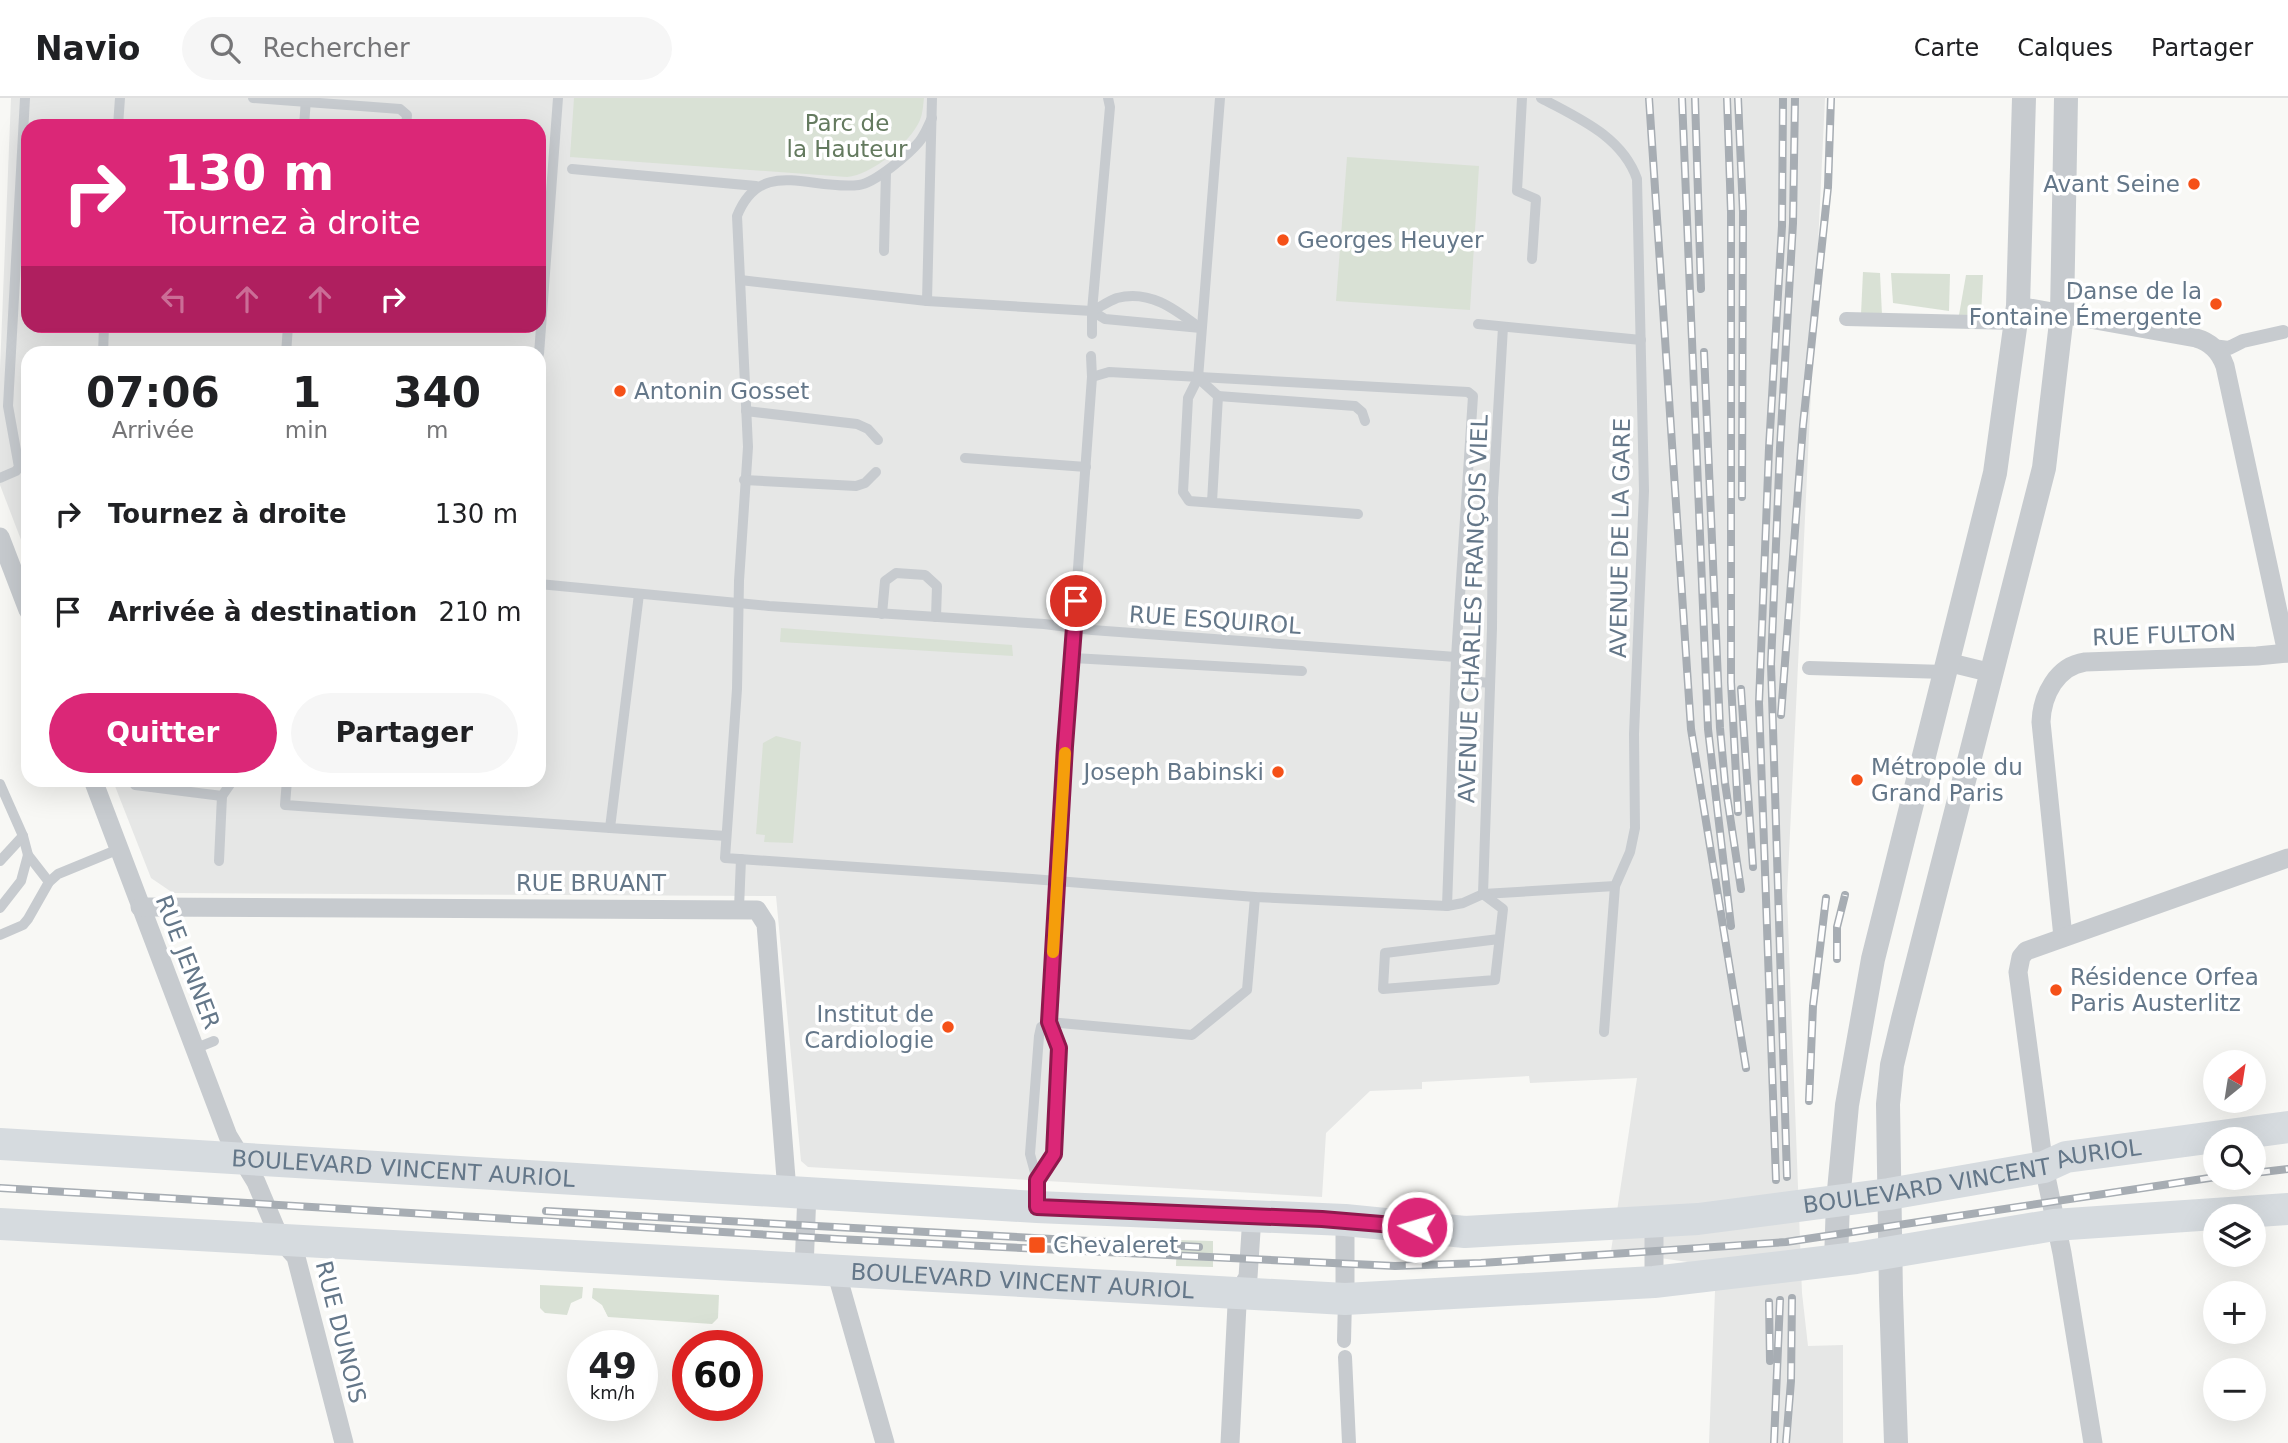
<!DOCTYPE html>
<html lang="fr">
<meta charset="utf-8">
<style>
:root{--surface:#fff;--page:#f6f6f6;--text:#202124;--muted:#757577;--line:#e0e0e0;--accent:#db2777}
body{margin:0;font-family:"DejaVu Sans",sans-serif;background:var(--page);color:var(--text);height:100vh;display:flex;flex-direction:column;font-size:26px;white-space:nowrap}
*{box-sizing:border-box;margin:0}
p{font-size:23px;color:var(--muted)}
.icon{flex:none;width:38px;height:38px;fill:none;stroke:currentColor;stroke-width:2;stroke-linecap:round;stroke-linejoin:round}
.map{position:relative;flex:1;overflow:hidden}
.side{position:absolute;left:21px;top:248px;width:525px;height:441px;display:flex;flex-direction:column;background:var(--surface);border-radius:21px;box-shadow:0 7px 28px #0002}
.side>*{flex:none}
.banner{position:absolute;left:21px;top:21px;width:525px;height:214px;border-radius:21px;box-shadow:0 7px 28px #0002;background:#db2777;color:#fff;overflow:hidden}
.needle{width:46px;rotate:30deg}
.controls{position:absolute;left:2203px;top:952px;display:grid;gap:14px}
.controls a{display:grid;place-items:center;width:63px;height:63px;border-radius:50%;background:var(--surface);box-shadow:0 7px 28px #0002;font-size:35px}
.speed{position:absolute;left:567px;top:1232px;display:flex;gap:14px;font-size:35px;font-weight:700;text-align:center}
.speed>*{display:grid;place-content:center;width:91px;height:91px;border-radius:50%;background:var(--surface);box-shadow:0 7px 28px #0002;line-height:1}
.speed small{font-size:18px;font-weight:400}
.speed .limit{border:10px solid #d22;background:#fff;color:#111}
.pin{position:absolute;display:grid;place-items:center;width:60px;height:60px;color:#fff;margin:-30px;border:4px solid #fff;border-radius:50%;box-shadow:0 2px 7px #0007}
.me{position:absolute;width:77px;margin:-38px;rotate:275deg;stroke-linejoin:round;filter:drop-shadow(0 0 5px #0008)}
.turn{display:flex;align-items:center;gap:24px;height:147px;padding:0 28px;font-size:32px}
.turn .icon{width:91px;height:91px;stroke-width:2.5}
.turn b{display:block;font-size:49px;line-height:60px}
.lanes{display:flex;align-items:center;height:66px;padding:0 28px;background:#0003;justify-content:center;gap:35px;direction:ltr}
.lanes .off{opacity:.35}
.eta{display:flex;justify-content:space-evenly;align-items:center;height:119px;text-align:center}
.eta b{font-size:42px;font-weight:700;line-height:49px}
.cta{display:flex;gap:14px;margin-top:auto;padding:14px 28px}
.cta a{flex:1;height:80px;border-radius:42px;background:var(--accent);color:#fff;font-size:28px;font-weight:700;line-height:80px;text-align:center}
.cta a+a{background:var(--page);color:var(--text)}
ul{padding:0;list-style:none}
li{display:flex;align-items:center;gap:21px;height:98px;padding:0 28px}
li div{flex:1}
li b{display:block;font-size:26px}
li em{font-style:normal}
header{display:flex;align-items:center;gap:42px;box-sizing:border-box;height:98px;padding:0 35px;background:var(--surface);border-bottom:2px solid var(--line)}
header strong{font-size:33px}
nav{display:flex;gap:38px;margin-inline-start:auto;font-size:24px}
.search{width:490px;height:63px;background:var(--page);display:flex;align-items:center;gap:18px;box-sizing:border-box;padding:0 24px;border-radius:38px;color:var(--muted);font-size:26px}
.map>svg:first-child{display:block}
.built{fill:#e6e7e6;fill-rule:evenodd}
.green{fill:#d9e1d5}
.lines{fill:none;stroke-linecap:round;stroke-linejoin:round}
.service{stroke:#c7cbcf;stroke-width:10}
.pedestrian{stroke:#c7cbcf;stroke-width:14}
.minor{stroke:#c7cbcf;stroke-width:19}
.tertiary{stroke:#c7cbcf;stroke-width:24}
.primary{stroke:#d6dbdf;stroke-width:32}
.rail-casing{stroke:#a7adb3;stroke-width:8}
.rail{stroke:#fff;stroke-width:5;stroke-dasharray:16;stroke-linecap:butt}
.route-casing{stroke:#8e194d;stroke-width:18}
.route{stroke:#db2777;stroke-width:12}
.slow{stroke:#f59e0b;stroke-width:12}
.poi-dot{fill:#f55118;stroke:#fff;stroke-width:2.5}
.labels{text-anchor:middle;stroke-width:7;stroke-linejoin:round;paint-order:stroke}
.park-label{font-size:23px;fill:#647a5f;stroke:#fff}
.poi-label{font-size:23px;fill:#647789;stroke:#fff;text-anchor:start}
.street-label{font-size:23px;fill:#647789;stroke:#fff}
</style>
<header>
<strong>Navio</strong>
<div class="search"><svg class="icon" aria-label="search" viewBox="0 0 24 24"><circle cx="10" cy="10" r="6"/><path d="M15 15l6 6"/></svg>Rechercher</div>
<nav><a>Carte</a><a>Calques</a><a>Partager</a></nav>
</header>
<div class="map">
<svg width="2288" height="1345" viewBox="0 0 2288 1345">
<rect width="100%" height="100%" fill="#f8f8f5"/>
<path class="built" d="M11,0H1825L1787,798L1802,1195L1808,1248L1843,1247V1345H1709L1716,1168L1611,1153L1637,980L1530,985L1529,978L1422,984V991L1370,993L1326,1035L1322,1099L808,1069L801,1063L776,798L173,795L151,780L113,683L539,682V256H28V460L0,387V271ZM28,28H539V228H28Z"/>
<g class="green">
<path d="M574,0H924C923,7 923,15 920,22C910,45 872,77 847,79L570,59Z"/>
<polygon points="1347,59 1479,68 1470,212 1336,203"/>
<polygon points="1863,174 1880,175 1882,217 1861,216"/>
<polygon points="1891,175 1950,176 1949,213 1893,205"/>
<polygon points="1966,177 1983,177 1981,218 1959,217"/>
<polygon points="781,530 1012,547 1013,558 780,544"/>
<polygon points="776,638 801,644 793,745 764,744 765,737 756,736 763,645"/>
<polygon points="1177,1142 1213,1143 1213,1169 1176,1168"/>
<polygon points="540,1187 583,1189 582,1200 571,1205 567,1217 545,1215 540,1210"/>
<polygon points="593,1190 719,1197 718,1220 712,1226 608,1219 602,1207 592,1200"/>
</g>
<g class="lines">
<g class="service">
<polyline points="253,0 400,11 407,17 406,28"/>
<polyline points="1522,0 1517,93 1536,101 1532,161"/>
<path d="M932,20C928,28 925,37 919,44C909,56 875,85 859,87C810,93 761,58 737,118L748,349L739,483L737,591L725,760L1032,781L1255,799L1447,808L1463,805L1483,796L1615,788L1630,754L1635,730L1634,636L1644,393L1637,81C1622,38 1578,20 1541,0"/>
<polyline points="118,28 120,0"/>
<polyline points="304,28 306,1"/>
<polyline points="572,71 756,88"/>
<polyline points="884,153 886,74"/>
<polyline points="740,182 927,203 1092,213 1105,221 1201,230"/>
<polyline points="927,203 932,0"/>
<path d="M1092,213C1100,209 1109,203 1117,200C1150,191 1176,212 1200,230"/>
<polyline points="1478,226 1641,242"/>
<polyline points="1092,236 1092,213 1110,9 1108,0"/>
<polyline points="103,256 104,228"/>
<polyline points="286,256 288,228"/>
<polyline points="539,256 558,0"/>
<polyline points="1092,279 1109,274 1468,294 1473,298 1456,559"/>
<polyline points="1198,280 1220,0"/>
<polyline points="1218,298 1355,308 1362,314 1365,323"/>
<polyline points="746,313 857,326 868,331 878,342"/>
<polyline points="965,360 1086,369"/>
<polyline points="0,380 16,373 19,369 8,308 25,0"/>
<polyline points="744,382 856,388 865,385 876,374"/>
<polyline points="1212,404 1218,298 1198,280 1188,300 1183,394 1189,403 1358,416"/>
<polyline points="539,486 769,508 1044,526 1092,532 1456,559 1447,808"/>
<polyline points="639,496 610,730 726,738"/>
<polyline points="882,516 885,483 896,475 925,477 937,488 936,519"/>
<polyline points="1073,560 1302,573"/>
<polyline points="1470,583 1490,585"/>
<polyline points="287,682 285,707 610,730"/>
<polyline points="0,686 23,738 28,757 49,784"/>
<polyline points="135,687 222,698 233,682"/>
<polyline points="0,763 23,738"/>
<polyline points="219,763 222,698"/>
<polyline points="1483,796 1492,530 1493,400 1503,229"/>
<polyline points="1483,796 1503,811 1495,882 1383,891 1385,855 1499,841"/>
<polyline points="0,810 21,783 28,757"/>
<polyline points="739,810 741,761"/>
<polyline points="0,837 23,827 28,821 49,784 58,776 119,751"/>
<polyline points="1604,934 1615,788"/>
<polyline points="194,951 214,943"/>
<polyline points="1037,1082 1030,1056 1039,938 1041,929 1049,924 1192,937 1247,892 1255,799"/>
<polyline points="1036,1103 1037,1082 1053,1056 1059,950 1049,924 1065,648 1092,279 1091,258"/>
</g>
<g class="pedestrian">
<polyline points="1846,221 2016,225"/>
<polyline points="2212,248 2229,250 2243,243 2283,234"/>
<polyline points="1809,570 1945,574"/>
<polyline points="1344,1243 1345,1201"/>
<polyline points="1345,1259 1349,1345"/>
</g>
<g class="minor">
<path d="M2018,208L2196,240C2211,244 2220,254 2225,268L2287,555"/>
<polyline points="0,439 28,512"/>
<polyline points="1947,564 1992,575"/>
<polyline points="93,682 228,1038 256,1084 280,1141 296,1159 344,1345"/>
<polyline points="140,809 757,812 766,826 787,1093"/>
<path d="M2063,839L2041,624C2042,597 2057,568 2085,564L2257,558L2288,555"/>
<polyline points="804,1171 807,1094"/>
<polyline points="836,1173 885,1345"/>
<polyline points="1654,1184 1654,1124"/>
<polyline points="1345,1201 1345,1122"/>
<polyline points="1230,1345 1237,1207 1239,1194 1248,1179 1252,1118"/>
<polyline points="2093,1345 2062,1155 2044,1069 2018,874 2021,859 2026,853 2288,760"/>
</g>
<g class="tertiary">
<polyline points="1836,1163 1838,1103 1847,1007 1873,861 1995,375 2018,208 2024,0"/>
<polyline points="1896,1345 1891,1197 1888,1006 1892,967 1903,921 2044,370 2062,216 2066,0"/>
</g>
<g class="primary">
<path id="s1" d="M0,1046L1037,1109L1345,1122L1465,1134L1698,1121L1889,1096L2044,1069L2066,1059L2288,1029"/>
<path id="s2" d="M0,1126L1345,1201L1654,1184L1856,1160L2054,1127L2288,1111"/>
</g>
<defs>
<g id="rail">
<polyline points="1649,0 1691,631 1746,970"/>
<polyline points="1682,0 1708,631 1731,828"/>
<polyline points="1695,0 1701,191"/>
<polyline points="1727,0 1731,114 1731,584 1738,714"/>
<polyline points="1738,0 1743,114 1742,399"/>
<polyline points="1704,254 1720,630 1725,685 1741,791"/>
<polyline points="1741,591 1753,769"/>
<polyline points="1781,617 1803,327 1828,89 1831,0"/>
<polyline points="1837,861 1837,829 1845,797"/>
<polyline points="1809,1003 1813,908 1826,800"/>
<polyline points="2254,1075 2288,1071"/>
<polyline points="1787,1079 1771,566 1780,350 1793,125 1795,0"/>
<polyline points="1776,1082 1759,605 1769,350 1782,128 1783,0"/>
<polyline points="0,1090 837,1141 1395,1168 1481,1165 1786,1144 2216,1079"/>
<polyline points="546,1113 1199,1149"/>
<polyline points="1769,1204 1770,1263"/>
<polyline points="1774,1345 1780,1202"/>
<polyline points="1786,1345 1791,1283 1792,1200"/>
</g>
</defs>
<use href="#rail" class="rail-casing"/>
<use href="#rail" class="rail"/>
</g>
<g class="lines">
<defs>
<polyline id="route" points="1076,503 1065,648 1049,924 1059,950 1054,1056 1037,1082 1037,1109 1322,1121 1417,1129"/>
</defs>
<use href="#route" class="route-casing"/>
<use href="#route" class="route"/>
<polyline class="slow" points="1053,854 1065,655"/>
</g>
<g class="poi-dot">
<circle cx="2194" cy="86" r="7"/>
<circle cx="1283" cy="142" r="7"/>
<circle cx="2216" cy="206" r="7"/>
<circle cx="620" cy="293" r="7"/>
<circle cx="1278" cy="674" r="7"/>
<circle cx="1857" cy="682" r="7"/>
<circle cx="2056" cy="892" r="7"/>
<circle cx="948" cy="929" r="7"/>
<rect x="1028" y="1138" width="18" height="18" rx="3.5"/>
</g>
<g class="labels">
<g class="park-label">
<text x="847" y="33">Parc de<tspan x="847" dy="26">la Hauteur</tspan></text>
</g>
<g class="poi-label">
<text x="2180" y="94" text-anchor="end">Avant Seine</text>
<text x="1297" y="150">Georges Heuyer</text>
<text x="2202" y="201" text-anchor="end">Danse de la<tspan x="2202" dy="26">Fontaine Émergente</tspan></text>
<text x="634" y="301">Antonin Gosset</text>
<text x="1871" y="677">Métropole du<tspan x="1871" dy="26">Grand Paris</tspan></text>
<text x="1264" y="682" text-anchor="end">Joseph Babinski</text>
<text x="2070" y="887">Résidence Orfea<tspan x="2070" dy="26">Paris Austerlitz</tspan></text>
<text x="934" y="924" text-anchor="end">Institut de<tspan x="934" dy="26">Cardiologie</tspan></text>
<text x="1053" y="1155">Chevaleret</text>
</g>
<g class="street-label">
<text transform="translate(1620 440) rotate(-89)" y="8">AVENUE DE LA GARE</text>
<text transform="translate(1473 511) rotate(-88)" y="8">AVENUE CHARLES FRANÇOIS VIEL</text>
<text transform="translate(1215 522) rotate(4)" y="8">RUE ESQUIROL</text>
<text transform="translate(2164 537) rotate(-2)" y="8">RUE FULTON</text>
<text x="591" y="793">RUE BRUANT</text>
<text transform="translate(188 864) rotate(69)" y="8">RUE JENNER</text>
<text dy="8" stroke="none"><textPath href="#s1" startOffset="404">BOULEVARD VINCENT AURIOL</textPath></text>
<text dy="8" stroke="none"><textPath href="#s1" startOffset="1979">BOULEVARD VINCENT AURIOL</textPath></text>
<text dy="8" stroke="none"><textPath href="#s2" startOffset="1024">BOULEVARD VINCENT AURIOL</textPath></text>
<text transform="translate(341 1234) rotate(76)" y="8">RUE DUNOIS</text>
</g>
</g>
</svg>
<div class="controls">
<a><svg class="needle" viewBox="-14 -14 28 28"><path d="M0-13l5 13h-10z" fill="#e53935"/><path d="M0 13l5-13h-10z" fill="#757577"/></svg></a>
<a><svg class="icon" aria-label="search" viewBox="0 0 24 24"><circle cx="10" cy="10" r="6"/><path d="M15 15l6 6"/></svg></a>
<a><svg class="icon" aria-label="layers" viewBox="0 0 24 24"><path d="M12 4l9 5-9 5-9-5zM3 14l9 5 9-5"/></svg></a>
<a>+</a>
<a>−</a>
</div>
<div class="speed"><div>49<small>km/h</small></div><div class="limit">60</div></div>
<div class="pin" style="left:1076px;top:503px;background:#d93025"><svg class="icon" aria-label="arrive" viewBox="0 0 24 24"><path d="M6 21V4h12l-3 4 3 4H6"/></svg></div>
<svg class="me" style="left:1417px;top:1129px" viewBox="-20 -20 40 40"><circle r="17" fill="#db2777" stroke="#fff" stroke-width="3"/><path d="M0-11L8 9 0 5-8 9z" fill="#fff"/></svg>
<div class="banner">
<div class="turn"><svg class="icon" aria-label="right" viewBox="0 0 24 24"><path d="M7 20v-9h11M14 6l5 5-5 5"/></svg><div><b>130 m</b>Tournez à droite</div></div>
<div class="lanes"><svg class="icon off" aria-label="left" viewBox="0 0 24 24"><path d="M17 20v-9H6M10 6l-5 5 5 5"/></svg><svg class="icon off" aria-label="ahead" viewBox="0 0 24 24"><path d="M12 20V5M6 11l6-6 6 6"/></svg><svg class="icon off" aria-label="ahead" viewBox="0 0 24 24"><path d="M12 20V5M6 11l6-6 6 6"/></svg><svg class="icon" aria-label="right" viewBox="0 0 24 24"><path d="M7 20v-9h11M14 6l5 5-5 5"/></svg></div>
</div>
<section class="side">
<div class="eta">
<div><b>07:06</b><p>Arrivée</p></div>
<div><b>1</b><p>min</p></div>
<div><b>340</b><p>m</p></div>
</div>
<ul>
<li><svg class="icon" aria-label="right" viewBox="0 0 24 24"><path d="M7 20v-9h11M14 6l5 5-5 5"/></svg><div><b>Tournez à droite</b></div><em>130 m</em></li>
<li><svg class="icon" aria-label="arrive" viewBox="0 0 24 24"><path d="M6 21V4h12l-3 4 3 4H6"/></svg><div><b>Arrivée à destination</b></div><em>210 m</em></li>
</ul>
<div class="cta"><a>Quitter</a><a>Partager</a></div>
</section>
</div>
